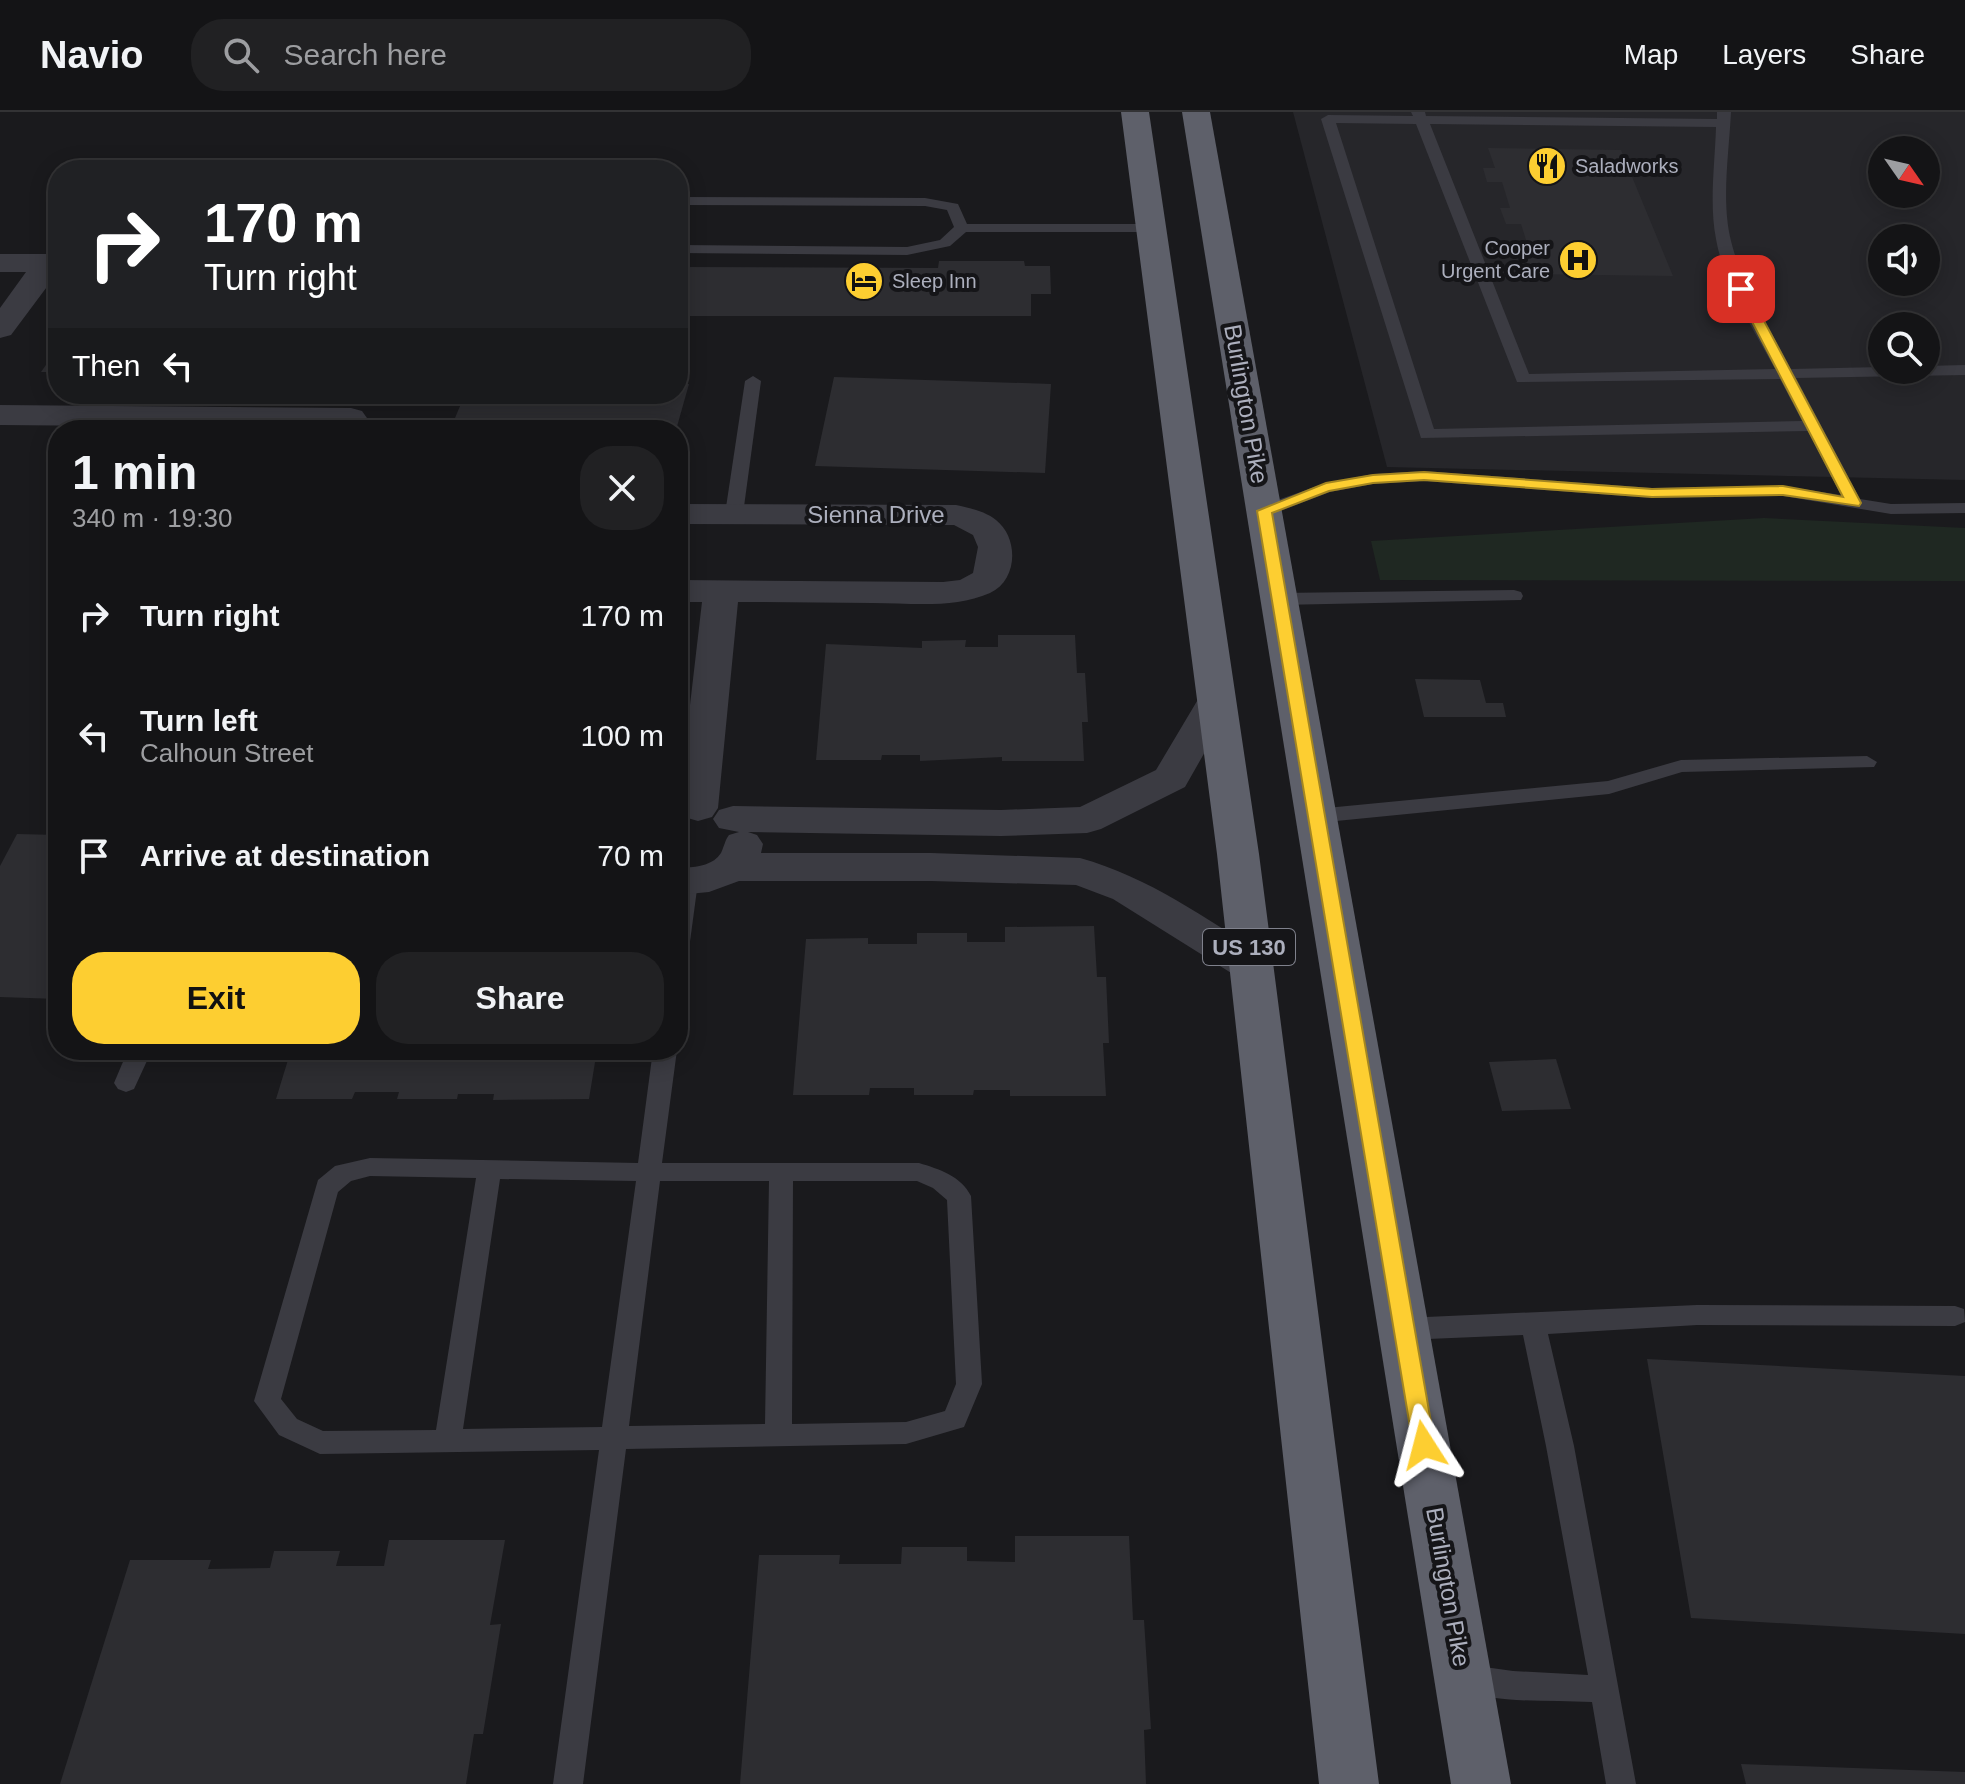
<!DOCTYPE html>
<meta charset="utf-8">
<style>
:root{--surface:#141416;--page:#212123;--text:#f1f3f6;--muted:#9d9ea1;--line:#333335;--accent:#fdce31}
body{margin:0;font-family:Helvetica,sans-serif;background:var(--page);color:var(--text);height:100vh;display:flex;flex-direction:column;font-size:30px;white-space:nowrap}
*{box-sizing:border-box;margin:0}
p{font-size:26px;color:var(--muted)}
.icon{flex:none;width:44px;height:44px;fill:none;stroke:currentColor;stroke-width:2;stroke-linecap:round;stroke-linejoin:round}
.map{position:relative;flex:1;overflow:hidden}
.details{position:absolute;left:48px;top:308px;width:640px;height:640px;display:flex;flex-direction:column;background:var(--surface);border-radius:32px;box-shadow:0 4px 20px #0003,0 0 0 2px var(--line)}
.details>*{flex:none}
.banner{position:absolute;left:48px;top:48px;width:640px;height:244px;border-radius:32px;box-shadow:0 4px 20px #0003,0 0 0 2px var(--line);background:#202124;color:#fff;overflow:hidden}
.needle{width:52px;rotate:124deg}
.tools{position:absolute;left:1868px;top:24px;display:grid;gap:16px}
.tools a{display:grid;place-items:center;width:72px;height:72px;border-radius:50%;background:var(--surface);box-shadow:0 4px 20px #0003,0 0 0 2px var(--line);font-size:40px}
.pin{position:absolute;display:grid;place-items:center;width:68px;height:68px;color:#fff;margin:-34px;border-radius:16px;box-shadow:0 4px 12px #0006}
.me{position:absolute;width:88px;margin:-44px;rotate:351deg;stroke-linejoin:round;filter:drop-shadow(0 0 6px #0008)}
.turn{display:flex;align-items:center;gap:28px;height:168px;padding:0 24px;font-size:36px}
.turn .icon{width:104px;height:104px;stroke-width:2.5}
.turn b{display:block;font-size:56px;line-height:68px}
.then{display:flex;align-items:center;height:76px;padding:0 24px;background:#0003;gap:16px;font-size:30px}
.round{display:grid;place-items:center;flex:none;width:84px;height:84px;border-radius:32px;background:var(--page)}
.head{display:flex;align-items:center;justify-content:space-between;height:136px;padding:0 24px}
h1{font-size:48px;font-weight:700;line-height:60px}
.action{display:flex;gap:16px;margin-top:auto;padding:16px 24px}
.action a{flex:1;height:92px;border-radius:32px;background:var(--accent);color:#111;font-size:32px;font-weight:700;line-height:92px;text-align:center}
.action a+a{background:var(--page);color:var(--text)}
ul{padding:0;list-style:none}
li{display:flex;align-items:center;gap:24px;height:120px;padding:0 24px}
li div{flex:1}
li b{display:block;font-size:30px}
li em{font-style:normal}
header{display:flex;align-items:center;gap:48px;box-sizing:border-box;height:112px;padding:0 40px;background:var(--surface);border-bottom:2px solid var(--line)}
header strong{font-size:38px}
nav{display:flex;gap:44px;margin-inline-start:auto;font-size:28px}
.search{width:560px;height:72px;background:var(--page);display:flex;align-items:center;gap:20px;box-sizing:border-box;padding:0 28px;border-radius:32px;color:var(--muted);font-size:30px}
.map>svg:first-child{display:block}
.built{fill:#26262a;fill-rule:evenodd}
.green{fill:#1f2822}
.building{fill:#2d2d31}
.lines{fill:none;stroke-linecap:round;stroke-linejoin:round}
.service{fill:#3b3b42;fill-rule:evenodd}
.minor{fill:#3b3b42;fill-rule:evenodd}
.trunk{fill:#5e606a;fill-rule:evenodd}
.route{fill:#fdce31;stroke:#a48620;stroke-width:2}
.labels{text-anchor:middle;stroke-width:8;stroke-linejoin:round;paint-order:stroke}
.far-poi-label{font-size:20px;fill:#acafbd;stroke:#151518;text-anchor:start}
.shield{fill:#151518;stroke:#7f818c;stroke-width:2}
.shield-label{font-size:22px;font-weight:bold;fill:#acafbd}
.street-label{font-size:24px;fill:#acafbd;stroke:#151518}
</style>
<header>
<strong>Navio</strong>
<div class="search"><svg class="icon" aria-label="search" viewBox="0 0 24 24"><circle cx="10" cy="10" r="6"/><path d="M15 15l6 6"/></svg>Search here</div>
<nav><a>Map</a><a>Layers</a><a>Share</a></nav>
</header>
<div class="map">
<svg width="1965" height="1672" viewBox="0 0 1965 1672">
<rect width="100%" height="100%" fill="#1a1a1d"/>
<path class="built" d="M1293,0H1965V368L1387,355ZM1882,38H1926V82H1882ZM1882,126H1926V170H1882ZM1882,214H1926V258H1882Z"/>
<polygon class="green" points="1764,406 1965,416 1965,469 1380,468 1371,429"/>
<g class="building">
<polygon points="1488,36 1621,38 1673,164 1524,162 1518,144 1531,144 1521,112 1506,112 1500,96 1510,96 1502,70 1487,70 1483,56 1495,56"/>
<polygon points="939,149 1024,149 1025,154 1050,154 1051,182 1031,182 1031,204 678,204 678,155 938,156"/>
<polygon points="58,236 58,260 41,260"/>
<polygon points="834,265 1051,272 1045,361 815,354"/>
<polygon points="678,272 689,272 676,318 450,318 465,282 678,282"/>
<polygon points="998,523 1075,523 1077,561 1085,561 1088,610 1082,610 1084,649 1002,649 1002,645 920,649 920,643 882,643 881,648 816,648 826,532 922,536 922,529 966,528 965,535 998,535"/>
<polygon points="1415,567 1480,568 1486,591 1503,591 1506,605 1424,605"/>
<polygon points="17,722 58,723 58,887 0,885 0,754"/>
<polygon points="1094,814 1097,865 1106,865 1109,931 1103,931 1106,984 1010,984 1010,978 974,978 973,983 914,983 914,976 870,976 869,983 793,983 806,827 868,826 868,832 917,832 917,821 967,821 967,830 1005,830 1005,815"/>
<polygon points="291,938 597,938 589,987 493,988 494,982 458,982 457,987 397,987 399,980 355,980 352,987 276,987"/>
<polygon points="1556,947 1571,997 1502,999 1489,950"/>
<polygon points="1647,1247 1965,1264 1965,1522 1691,1506"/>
<polygon points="1015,1424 1129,1424 1133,1508 1144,1508 1151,1617 1144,1618 1146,1672 740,1672 759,1443 840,1443 839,1452 901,1452 902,1435 967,1435 967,1449 1015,1450"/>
<polygon points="389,1428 505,1428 490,1513 501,1512 483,1622 474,1622 466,1672 60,1672 130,1448 211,1448 208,1457 270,1456 274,1439 340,1439 336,1454 384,1454"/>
<polygon points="1741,1652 1965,1660 1965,1672 1746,1672"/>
</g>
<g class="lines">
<g class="service">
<path d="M1411,0H1425L1426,4L1717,7V0H1731C1729,41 1721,89 1731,129C1742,174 1770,216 1791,257L1882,255V258H1926V254L1965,253V263L1796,266L1860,387L1891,392L1965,391V401L1891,402L1783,384L1652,386L1424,369L1373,372L1330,380L1270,403H1258L1255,399L1258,395L1326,371L1373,362L1424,359L1652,376L1783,374L1841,383L1808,319L1421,326L1321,7L1328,3L1413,4ZM1336,11L1416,12L1517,270L1780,267L1802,309L1434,317ZM1430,12L1716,15C1715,51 1709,91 1716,127C1724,173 1754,217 1775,257L1529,262Z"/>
<polygon points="678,85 925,86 958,92 967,112 1151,112 1158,116 1151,120 966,120 950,134 907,143 678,141 678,133 907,135 940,128 954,115 947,98 925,94 678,93"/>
<polygon points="753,264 761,269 743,402 734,407 725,402 745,269"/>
<polygon points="1514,478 1521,480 1523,484 1521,488 1279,493 1270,487 1279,481"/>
<polygon points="1867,644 1877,650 1874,655 1682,660 1609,682 1316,711 1306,704 1316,697 1608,669 1681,648"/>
<polygon points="687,763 695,765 698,770 689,837 686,842 678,845 678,767"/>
<polygon points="128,938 152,938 134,977 126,980 118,977 114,971"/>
<path d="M653,938H677L662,1051H919C939,1057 961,1064 971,1084L982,1272L964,1315L906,1332L626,1337L583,1672H553L599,1338L320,1342L279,1323L254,1289L318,1068L335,1054L370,1046L638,1051ZM370,1064L476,1066L436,1318L323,1319L297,1307L281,1287L338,1080L351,1069ZM500,1067L636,1069L602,1315L463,1317ZM660,1069H769L765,1312L629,1314ZM793,1069H917L933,1076L947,1088L956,1272L945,1299L906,1310L792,1312Z"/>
<path d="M1697,1193L1955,1194L1964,1197L1965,1210L1955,1214L1697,1213L1548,1222L1574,1334L1636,1672H1606L1592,1590C1548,1588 1495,1592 1453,1576L1448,1566L1453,1556L1463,1552L1513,1559L1588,1563L1546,1334L1523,1223L1404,1228L1395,1224L1391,1217L1395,1210L1404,1206Z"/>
</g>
<g class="minor">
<polygon points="0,142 58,142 58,160 11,223 0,226 0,196 26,160 0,160"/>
<polygon points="0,293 351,296 362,299 367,306 362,313 351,316 0,313"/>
<path d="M678,392L956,393C969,396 985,399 996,408C1019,426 1018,468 990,481C954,497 911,491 873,491C828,491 783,490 738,490L718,696L712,705L698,709L684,705L678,696L702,490H678V468L943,470L960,468L973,461L978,435L973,423L954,413L678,412Z"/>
<path d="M1216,576L1229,579L1235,587L1185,675L1101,717L1087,721L1001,724L748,720L757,723L763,732L761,741H931L1080,746C1149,765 1206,807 1266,844L1272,854L1266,864L1251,869L1236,864L1113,787L1076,773L931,769H739L709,780L678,783V755C692,756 712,755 721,741C724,735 725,728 729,723L739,720L719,716L713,707L719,698L733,694L1001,698L1080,695L1156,658L1203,579Z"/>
</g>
<g class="trunk">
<polygon points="1121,0 1149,0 1259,742 1379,1672 1319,1672 1217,742"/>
<polygon points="1182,0 1210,0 1511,1672 1451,1672"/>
</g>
</g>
<polygon class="route" points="1741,173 1747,177 1861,391 1859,394 1783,383 1652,385 1424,368 1373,371 1329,379 1272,401 1435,1333 1432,1340 1424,1343 1416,1340 1413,1333 1257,399 1326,371 1373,363 1424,360 1652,377 1783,374 1843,385 1735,177"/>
<defs>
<symbol id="restaurant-disc" viewBox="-11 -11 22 22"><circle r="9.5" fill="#fdce31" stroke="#151518"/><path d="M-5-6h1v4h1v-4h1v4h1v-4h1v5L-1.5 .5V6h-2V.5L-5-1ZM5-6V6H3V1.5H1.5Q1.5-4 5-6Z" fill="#111"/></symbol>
<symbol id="hospital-disc" viewBox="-11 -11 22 22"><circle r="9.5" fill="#fdce31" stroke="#151518"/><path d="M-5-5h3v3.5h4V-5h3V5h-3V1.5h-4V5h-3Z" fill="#111"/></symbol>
<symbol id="hotel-disc" viewBox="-11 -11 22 22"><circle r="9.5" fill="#fdce31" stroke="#151518"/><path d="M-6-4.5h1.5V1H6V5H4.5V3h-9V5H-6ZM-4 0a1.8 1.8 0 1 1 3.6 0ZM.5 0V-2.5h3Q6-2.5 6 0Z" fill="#111"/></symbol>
</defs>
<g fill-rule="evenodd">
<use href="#restaurant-disc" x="1525" y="32" width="44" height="44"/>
<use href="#hospital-disc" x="1556" y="126" width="44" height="44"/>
<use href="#hotel-disc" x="842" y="147" width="44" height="44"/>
</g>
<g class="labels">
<g class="far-poi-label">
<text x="1575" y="61">Saladworks</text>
<text x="1550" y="143" text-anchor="end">Cooper<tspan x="1550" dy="23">Urgent Care</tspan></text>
<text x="892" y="176">Sleep Inn</text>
</g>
<rect class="shield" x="1203" y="817" width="92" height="36" rx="6"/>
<g class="shield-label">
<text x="1249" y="843">US 130</text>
</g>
<g class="street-label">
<text transform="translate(1246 292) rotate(80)" y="8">Burlington Pike</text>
<text x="876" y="411">Sienna Drive</text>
<text transform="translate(1448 1475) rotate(80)" y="8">Burlington Pike</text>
</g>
</g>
</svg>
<div class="tools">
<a><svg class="needle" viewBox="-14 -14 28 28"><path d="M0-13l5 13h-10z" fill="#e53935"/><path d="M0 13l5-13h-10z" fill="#9d9ea1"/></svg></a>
<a><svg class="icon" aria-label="sound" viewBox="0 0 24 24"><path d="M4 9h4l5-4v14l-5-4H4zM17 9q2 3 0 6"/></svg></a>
<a><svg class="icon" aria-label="search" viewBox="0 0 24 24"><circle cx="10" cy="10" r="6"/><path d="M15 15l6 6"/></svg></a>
</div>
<div class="pin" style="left:1741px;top:177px;background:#d93025"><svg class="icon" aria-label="arrive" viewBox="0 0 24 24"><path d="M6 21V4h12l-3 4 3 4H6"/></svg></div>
<svg class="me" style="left:1424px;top:1333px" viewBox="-20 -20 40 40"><path d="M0-17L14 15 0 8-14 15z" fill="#fdce31" stroke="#fff" stroke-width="4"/></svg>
<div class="banner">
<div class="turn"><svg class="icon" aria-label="right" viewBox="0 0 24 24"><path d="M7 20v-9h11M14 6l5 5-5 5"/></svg><div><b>170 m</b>Turn right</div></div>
<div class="then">Then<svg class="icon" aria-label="left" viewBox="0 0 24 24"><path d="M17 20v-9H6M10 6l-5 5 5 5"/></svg></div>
</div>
<section class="details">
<div class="head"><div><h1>1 min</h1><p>340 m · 19:30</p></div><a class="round"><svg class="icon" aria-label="close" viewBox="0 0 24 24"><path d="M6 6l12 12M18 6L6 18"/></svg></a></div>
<ul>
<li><svg class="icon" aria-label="right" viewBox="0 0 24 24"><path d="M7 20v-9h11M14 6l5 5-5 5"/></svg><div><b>Turn right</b></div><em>170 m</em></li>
<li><svg class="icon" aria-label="left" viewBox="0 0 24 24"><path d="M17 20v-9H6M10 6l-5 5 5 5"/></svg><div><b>Turn left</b><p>Calhoun Street</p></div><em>100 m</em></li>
<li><svg class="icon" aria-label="arrive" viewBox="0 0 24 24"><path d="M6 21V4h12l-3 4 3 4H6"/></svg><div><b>Arrive at destination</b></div><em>70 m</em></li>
</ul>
<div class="action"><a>Exit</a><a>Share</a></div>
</section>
</div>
